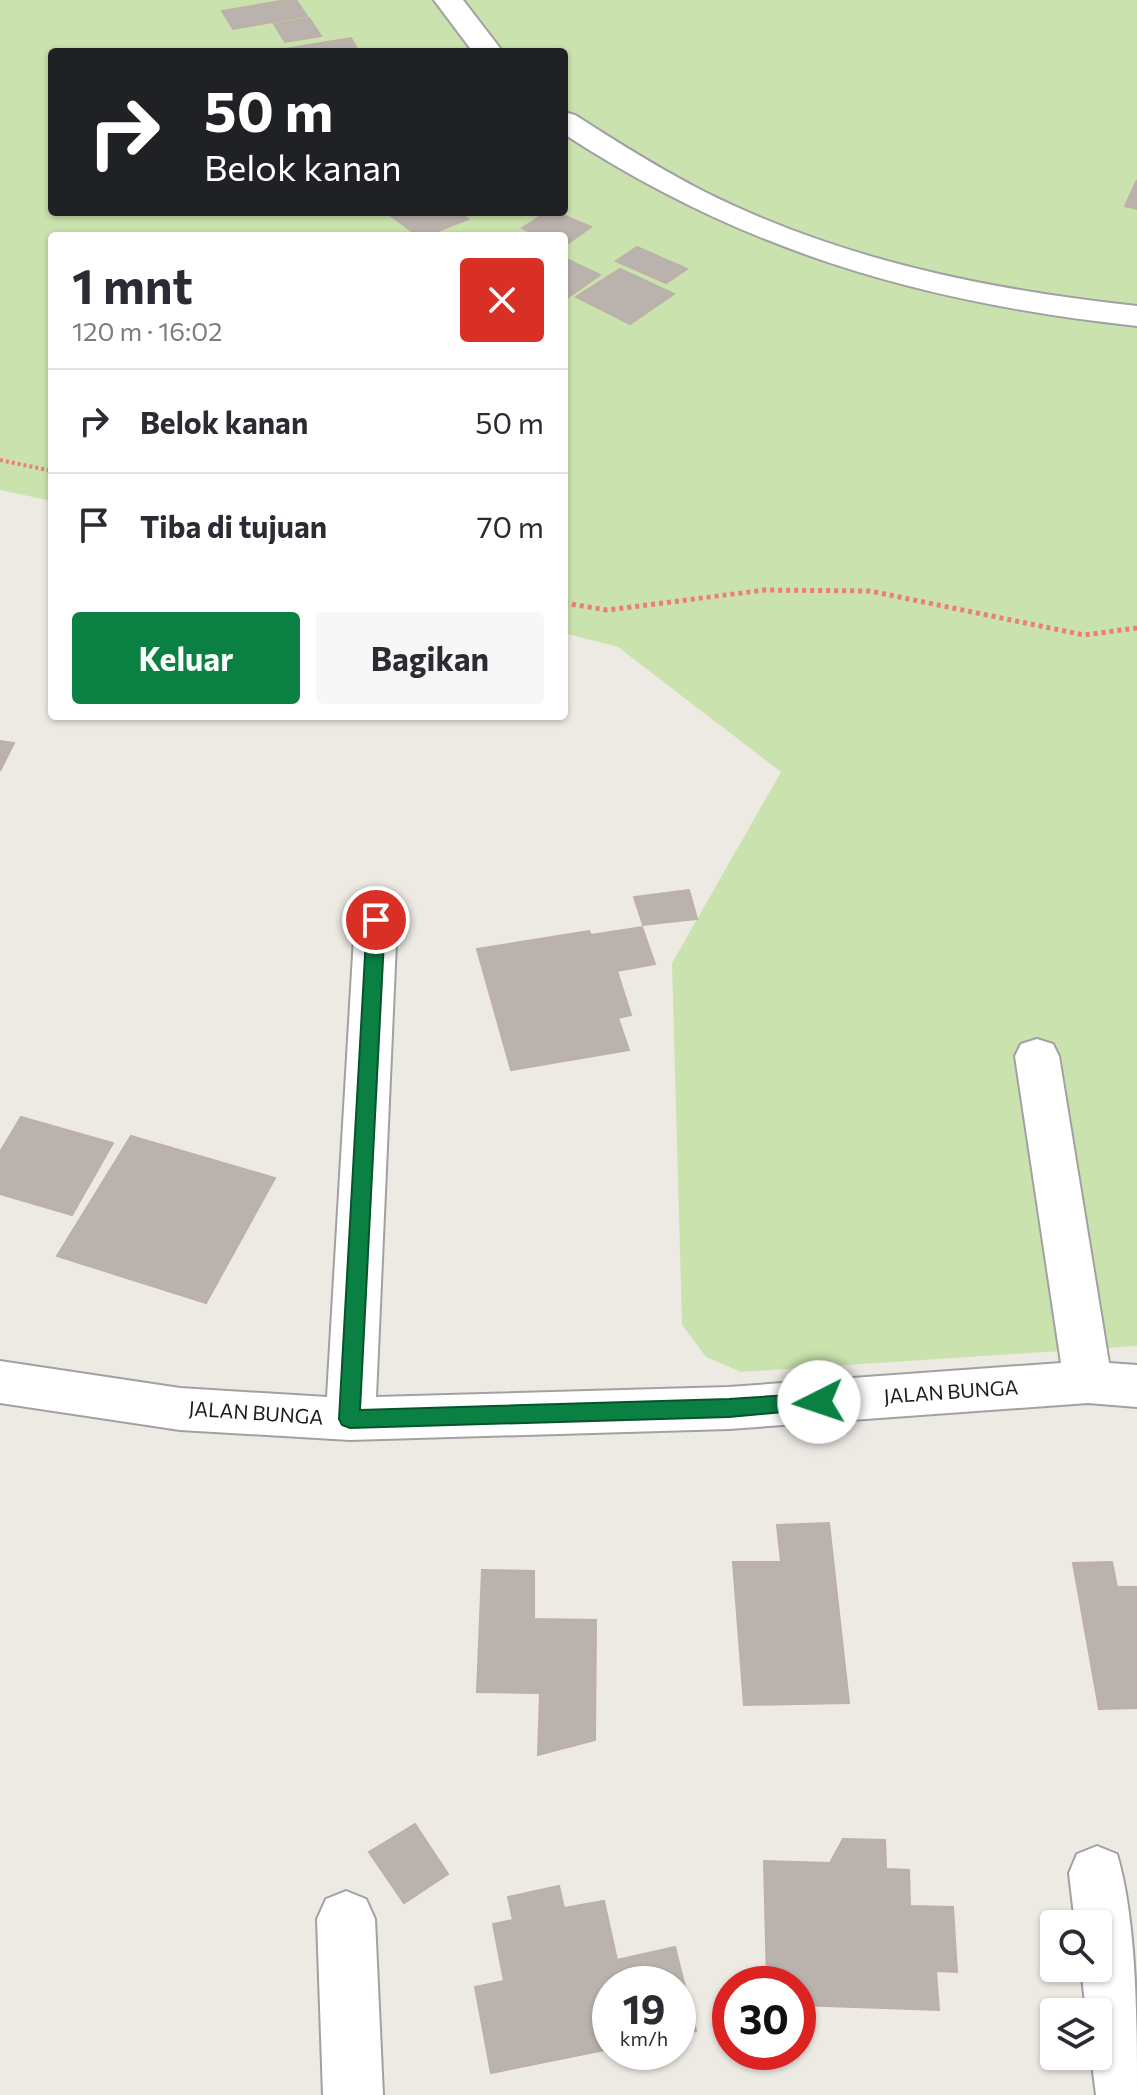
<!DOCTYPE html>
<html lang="id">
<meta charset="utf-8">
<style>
:root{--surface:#fff;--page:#f7f7f7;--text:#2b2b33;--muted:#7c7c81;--line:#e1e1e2;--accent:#0b8043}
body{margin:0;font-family:Commissioner,sans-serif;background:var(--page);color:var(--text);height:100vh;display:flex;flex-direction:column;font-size:30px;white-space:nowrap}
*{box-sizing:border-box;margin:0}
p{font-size:26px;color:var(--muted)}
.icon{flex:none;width:44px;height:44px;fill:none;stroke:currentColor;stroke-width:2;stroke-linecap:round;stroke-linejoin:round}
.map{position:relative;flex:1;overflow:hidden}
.side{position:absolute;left:48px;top:232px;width:520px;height:488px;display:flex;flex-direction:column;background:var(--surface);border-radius:8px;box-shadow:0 2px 6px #0004}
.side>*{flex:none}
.guide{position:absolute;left:48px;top:48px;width:520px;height:168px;border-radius:8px;box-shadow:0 2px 6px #0004;background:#202124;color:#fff;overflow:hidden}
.tools{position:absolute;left:1040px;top:1910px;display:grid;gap:16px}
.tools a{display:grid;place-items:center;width:72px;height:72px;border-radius:8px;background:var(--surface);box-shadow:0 2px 6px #0004;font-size:40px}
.speed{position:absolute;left:592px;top:1966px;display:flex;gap:16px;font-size:40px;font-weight:700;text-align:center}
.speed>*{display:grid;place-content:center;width:104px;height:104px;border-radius:50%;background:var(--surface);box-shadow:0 2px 6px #0004;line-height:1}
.speed small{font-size:20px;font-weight:400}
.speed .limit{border:12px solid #d22;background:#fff;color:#111}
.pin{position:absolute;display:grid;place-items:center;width:68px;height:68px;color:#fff;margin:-34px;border:4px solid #fff;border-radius:50%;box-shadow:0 2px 8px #0007}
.me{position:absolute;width:88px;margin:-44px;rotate:266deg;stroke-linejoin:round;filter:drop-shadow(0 0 6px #0008)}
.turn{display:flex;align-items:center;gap:28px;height:168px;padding:0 24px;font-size:36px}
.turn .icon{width:104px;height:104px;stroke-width:2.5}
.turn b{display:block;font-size:56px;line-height:68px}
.round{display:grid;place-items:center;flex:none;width:84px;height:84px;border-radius:8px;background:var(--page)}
.headline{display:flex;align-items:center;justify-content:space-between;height:136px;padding:0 24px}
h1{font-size:48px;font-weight:700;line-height:60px}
.action{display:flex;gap:16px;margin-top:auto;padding:16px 24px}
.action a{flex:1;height:92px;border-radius:8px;background:var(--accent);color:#fff;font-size:32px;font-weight:700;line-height:92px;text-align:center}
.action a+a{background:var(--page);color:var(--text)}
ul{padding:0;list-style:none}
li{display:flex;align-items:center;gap:24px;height:104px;padding:0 24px;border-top:2px solid var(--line)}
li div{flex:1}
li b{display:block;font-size:30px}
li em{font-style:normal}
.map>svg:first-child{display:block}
.grass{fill:#cae3ae;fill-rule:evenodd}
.building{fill:#bab3ad;stroke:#bdb0a8;stroke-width:2}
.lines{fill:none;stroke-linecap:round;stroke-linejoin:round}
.minor-casing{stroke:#a1a1a1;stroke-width:4}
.path-far1{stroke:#ed7d75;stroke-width:4;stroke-dasharray:3 3;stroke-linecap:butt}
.path{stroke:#ed7d75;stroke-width:5;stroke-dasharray:4 4;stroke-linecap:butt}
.minor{fill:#fff;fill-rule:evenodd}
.route{fill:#0b8043;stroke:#07532c;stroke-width:2}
.labels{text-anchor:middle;stroke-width:7;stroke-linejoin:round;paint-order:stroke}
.street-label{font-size:20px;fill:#1d1d1d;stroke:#fff}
</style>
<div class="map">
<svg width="1137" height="2095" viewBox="0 0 1137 2095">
<rect width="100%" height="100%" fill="#edeae4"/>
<path class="grass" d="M0,0H1137V1346L741,1372L706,1357L682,1325L672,963L781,772L618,647L564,633V236H52V501L0,490ZM52,52H564V212H52Z"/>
<g class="building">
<polygon points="286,0 296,0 307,16 233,29 222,11"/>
<polygon points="309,18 321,36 285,42 274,24"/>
<polygon points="351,38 359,52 267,52"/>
<polygon points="1137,180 1137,209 1125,206"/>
<polygon points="386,212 459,212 468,219 426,236 418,236"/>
<polygon points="547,212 556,212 591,227 564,246 564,236 540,236 522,228"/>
<polygon points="637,247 687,269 666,283 616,261"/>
<polygon points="564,258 600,275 564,300"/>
<polygon points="620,269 674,294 630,324 576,297"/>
<polygon points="0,741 14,743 0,771"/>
<polygon points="689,890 697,919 643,925 634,897"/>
<polygon points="642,927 655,964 617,971 631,1015 618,1018 629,1050 511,1070 477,949 589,931 591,935"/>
<polygon points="21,1117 113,1143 72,1215 0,1194 0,1152"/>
<polygon points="131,1136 275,1178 206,1303 57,1256"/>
<polygon points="829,1523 849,1703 744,1705 733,1562 781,1562 777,1525"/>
<polygon points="1112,1562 1117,1587 1137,1587 1137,1708 1099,1709 1073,1563"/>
<polygon points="482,1570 534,1571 534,1619 596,1620 595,1740 538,1755 540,1693 477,1692"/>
<polygon points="415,1824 448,1874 404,1903 369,1852"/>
<polygon points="843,1839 885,1840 886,1869 909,1870 910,1906 953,1907 957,1972 936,1971 939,2010 798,2005 798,1984 767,1984 764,1861 830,1863"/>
<polygon points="559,1886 564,1908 604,1901 617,1960 675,1947 696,2031 678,2035 678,1984 610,1984 610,2049 491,2073 475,1987 504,1981 493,1924 513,1920 508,1897"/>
</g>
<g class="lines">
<defs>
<g id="minor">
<polygon points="434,0 463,0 503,52 473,52"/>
<path d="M564,112L575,115C617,142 660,169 705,192C841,260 988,290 1137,306V326C924,303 745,252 564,134Z"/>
<polygon points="376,905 391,909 397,920 376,1397 729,1387 1061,1363 1015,1056 1021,1044 1037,1039 1053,1044 1059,1056 1109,1363 1137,1365 1137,1407 1088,1403 729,1429 350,1440 180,1430 0,1403 0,1361 180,1388 327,1397 355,920 361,909"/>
<path d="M1097,1846L1117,1854C1137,1921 1137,2022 1137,2095H1096L1091,2056H1098V2012H1086L1081,1968H1098V1924H1075L1069,1873L1077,1854Z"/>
<polygon points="346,1891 366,1899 375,1919 383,2095 323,2095 317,1919 326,1899"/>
</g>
</defs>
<use href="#minor" class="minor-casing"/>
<polyline class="path-far1" points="0,460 52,471"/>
<polyline class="path" points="564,603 607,610 765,590 870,591 1084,635 1137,628"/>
<use href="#minor" class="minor"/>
</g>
<polygon class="route" points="376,914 385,920 360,1410 729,1399 819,1393 826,1395 829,1402 826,1408 729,1417 350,1428 342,1425 339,1419 367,920"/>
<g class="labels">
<g class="street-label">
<text transform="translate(951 1392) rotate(-4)" y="7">JALAN BUNGA</text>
<text transform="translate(256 1413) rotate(4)" y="7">JALAN BUNGA</text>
</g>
</g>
</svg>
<div class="tools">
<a><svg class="icon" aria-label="search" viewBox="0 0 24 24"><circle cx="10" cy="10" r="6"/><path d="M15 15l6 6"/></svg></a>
<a><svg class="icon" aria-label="layers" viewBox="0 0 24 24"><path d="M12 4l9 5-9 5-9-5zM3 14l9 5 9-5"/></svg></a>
</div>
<div class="speed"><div>19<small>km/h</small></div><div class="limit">30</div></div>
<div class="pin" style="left:376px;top:920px;background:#d93025"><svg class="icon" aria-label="arrive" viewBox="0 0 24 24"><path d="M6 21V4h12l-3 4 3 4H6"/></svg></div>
<svg class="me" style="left:819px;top:1402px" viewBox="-20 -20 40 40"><circle r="19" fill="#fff"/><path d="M0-13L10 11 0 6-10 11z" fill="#0b8043"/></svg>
<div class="guide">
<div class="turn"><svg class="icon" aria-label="right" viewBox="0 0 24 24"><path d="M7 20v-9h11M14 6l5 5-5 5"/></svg><div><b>50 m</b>Belok kanan</div></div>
</div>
<section class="side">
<div class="headline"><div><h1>1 mnt</h1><p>120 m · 16:02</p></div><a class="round" style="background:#d93025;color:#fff"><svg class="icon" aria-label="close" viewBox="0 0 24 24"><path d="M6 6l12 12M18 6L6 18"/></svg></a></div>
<ul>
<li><svg class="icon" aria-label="right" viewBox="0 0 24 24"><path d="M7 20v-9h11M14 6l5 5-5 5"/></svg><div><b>Belok kanan</b></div><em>50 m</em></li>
<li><svg class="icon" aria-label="arrive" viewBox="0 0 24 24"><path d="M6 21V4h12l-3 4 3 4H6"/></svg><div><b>Tiba di tujuan</b></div><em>70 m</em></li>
</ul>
<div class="action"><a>Keluar</a><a>Bagikan</a></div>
</section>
</div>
